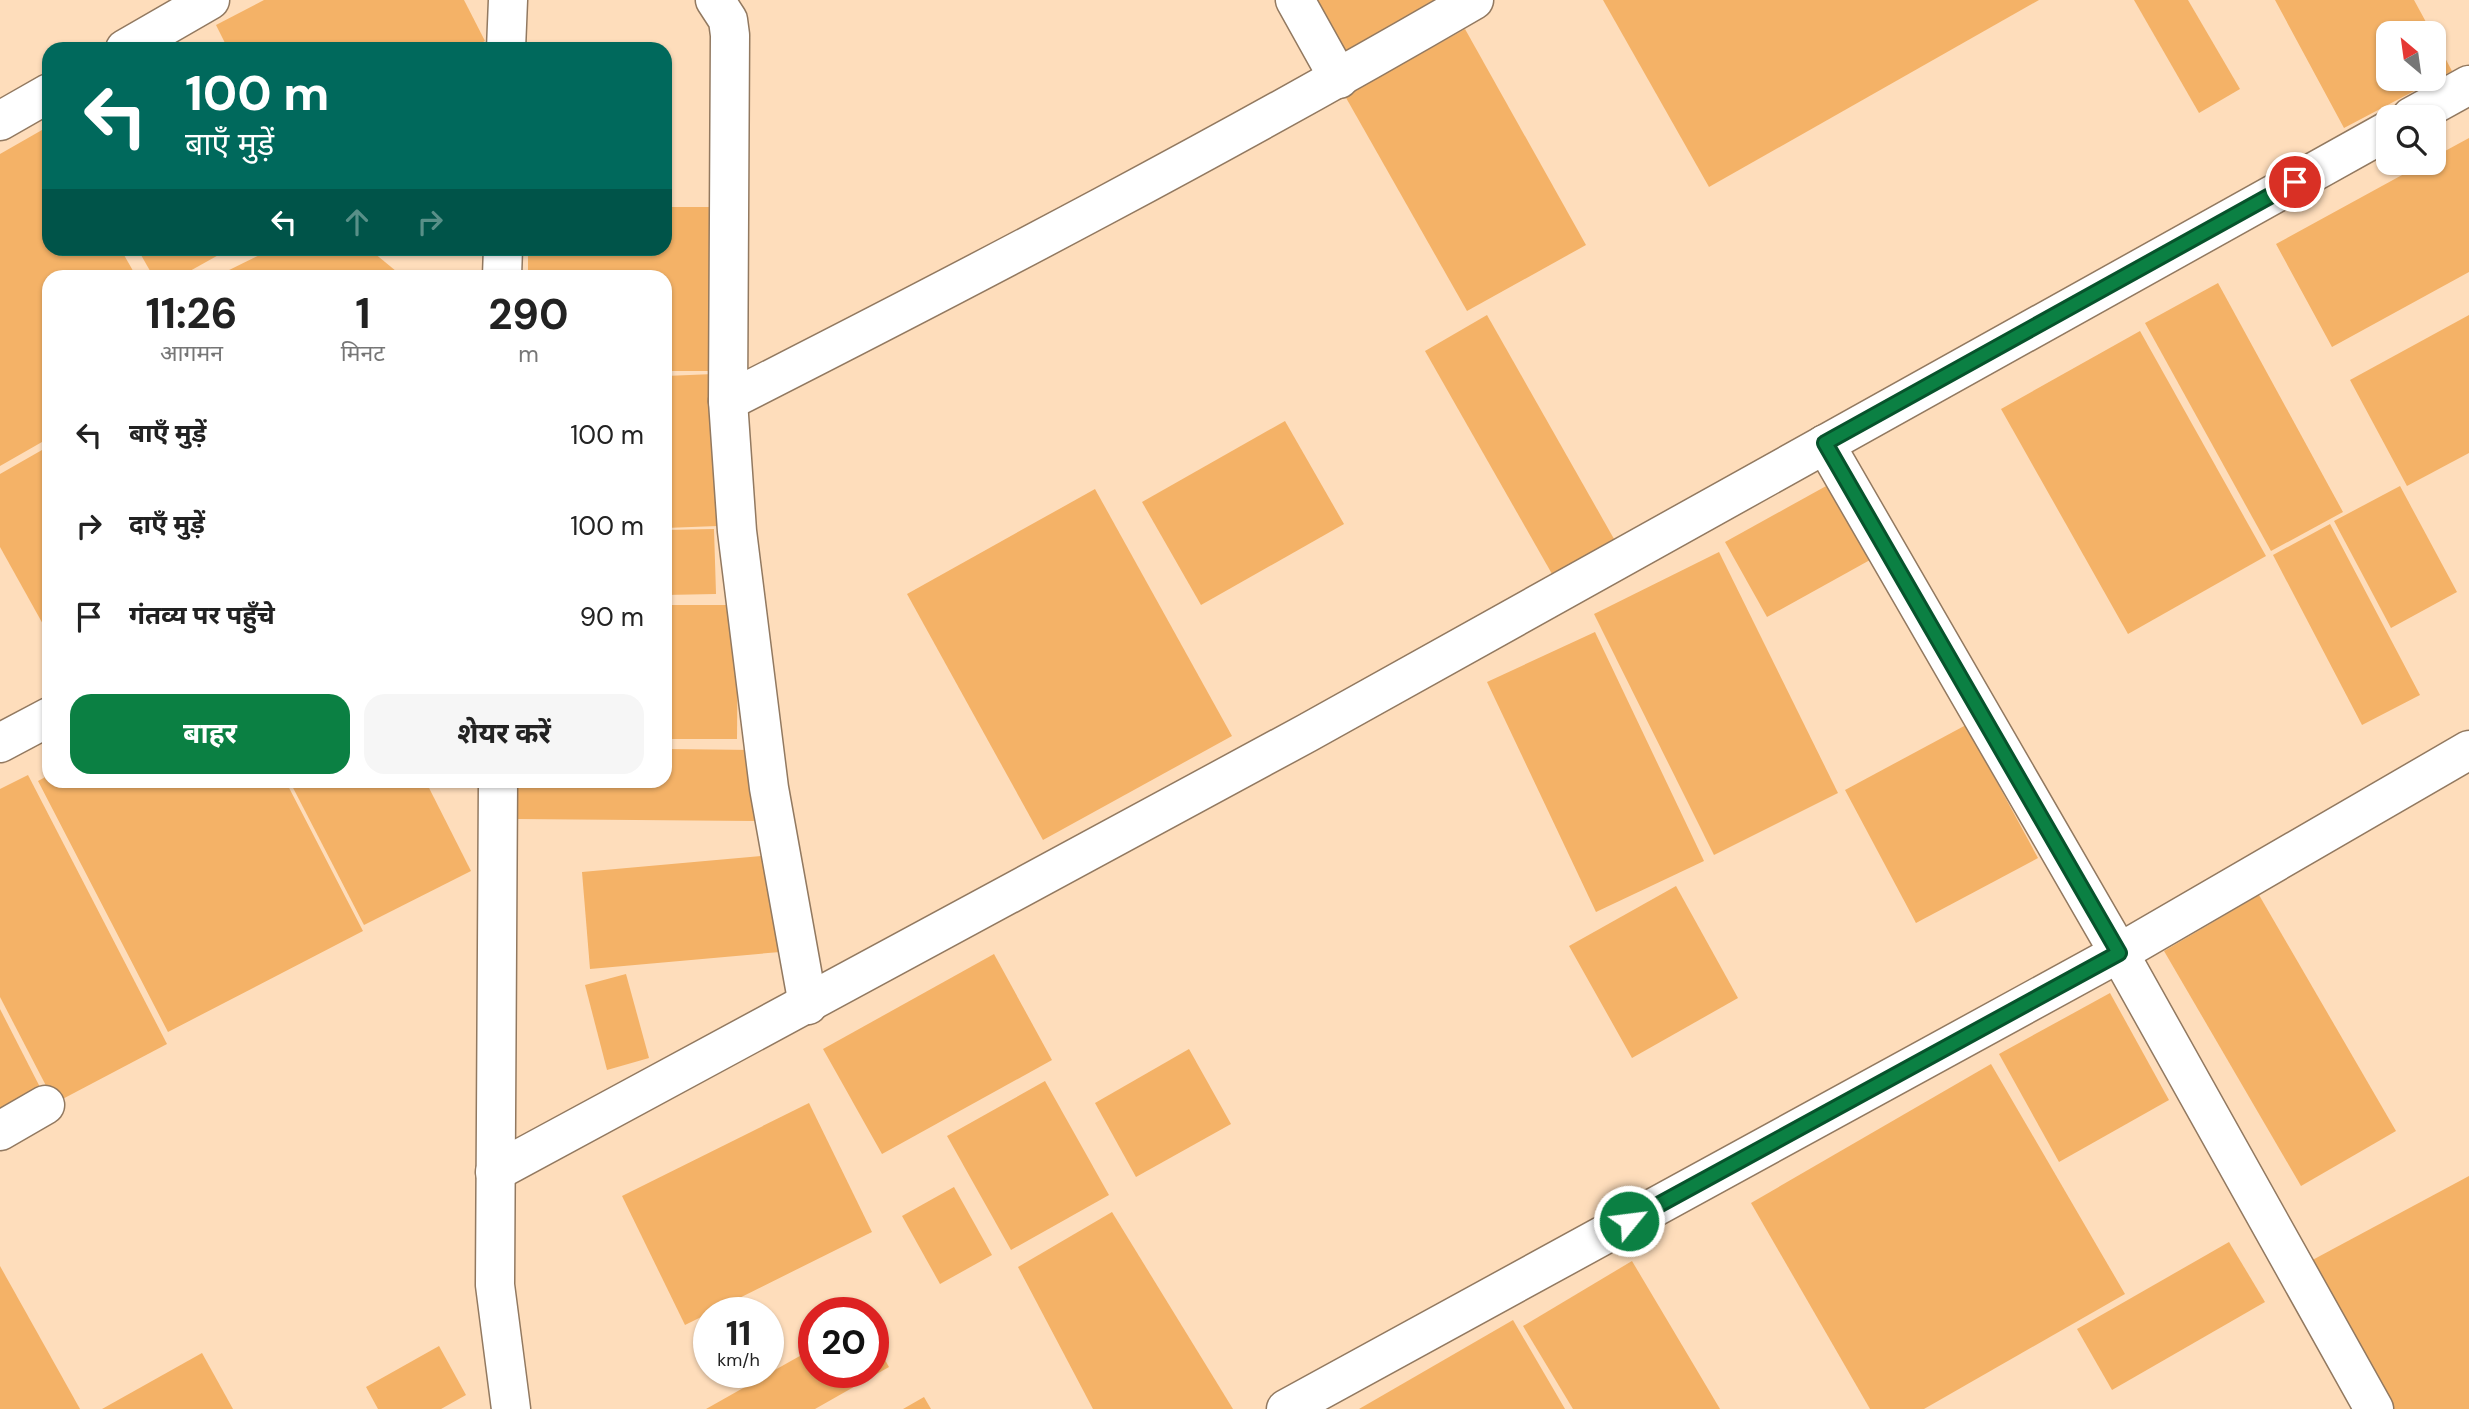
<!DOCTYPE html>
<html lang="hi">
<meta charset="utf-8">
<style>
:root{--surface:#fff;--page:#f6f6f6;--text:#222;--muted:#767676;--accent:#0b8043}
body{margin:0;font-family:"DM Sans","Noto Sans Devanagari",sans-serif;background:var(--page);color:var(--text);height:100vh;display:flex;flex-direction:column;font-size:26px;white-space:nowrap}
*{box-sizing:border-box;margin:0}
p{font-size:23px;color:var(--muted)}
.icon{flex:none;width:38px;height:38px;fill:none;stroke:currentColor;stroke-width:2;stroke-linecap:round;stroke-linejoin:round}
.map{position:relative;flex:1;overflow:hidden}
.panel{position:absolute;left:42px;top:270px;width:630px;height:518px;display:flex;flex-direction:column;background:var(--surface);border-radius:21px;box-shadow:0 2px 5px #0004}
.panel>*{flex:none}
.top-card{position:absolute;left:42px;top:42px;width:630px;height:214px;border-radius:21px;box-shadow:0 2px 5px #0004;background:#00695c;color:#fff;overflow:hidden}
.needle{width:46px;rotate:331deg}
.fabs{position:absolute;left:2376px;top:21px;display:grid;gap:14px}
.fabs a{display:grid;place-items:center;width:70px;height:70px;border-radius:14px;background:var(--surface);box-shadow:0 2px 5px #0004;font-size:35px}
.speed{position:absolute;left:693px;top:1297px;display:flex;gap:14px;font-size:35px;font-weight:700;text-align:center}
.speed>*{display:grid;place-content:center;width:91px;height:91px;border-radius:50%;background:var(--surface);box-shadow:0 2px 5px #0004;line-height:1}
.speed small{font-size:18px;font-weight:400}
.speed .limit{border:10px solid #d22;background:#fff;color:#111}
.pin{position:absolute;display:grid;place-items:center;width:60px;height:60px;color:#fff;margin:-30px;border:4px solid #fff;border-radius:50%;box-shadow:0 2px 7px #0007}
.me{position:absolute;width:77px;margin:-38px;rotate:61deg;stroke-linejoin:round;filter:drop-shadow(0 0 5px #0008)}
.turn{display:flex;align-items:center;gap:24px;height:147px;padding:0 28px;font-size:32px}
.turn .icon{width:91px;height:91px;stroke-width:2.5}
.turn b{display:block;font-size:49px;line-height:60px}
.lanes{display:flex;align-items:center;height:66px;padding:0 28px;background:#0003;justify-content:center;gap:35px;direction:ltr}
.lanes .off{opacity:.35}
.eta{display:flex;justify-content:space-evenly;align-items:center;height:119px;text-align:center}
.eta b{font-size:42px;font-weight:700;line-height:49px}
.cta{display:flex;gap:14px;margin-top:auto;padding:14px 28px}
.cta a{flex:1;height:80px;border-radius:21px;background:var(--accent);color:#fff;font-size:28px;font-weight:700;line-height:80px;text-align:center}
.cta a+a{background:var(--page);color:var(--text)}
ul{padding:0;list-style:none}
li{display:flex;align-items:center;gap:21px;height:91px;padding:0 28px}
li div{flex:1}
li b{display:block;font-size:26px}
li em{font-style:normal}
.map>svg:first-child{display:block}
.built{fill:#feddbb;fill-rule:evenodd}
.building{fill:#f4b267}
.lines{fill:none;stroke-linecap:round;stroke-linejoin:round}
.minor-casing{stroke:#927960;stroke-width:41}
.minor{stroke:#fff;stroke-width:38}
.route-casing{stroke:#07532c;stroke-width:18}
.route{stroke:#0b8043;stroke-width:12}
</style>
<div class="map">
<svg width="2469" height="1409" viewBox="0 0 2469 1409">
<rect width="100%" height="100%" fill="#fde7d1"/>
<path class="built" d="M0,0H2469V1409H0ZM2389,33H2434V79H2389ZM49,49H665V248H49ZM2389,117H2434V163H2389ZM49,276H665V780H49ZM709,1312H768V1372H709ZM814,1312H873V1372H814Z"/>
<g class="building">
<polygon points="264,0 464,0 485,41 470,49 228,49 216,25"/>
<polygon points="1304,0 1463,0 1344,69"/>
<polygon points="1603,0 2039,0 1709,187"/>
<polygon points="2134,0 2188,0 2240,89 2199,113"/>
<polygon points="2275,0 2414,0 2432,33 2389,33 2389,79 2434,79 2434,37 2452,71 2344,128"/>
<polygon points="1465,29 1586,245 1467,311 1345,96"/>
<polygon points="49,126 49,248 120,248 136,276 49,276 49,438 0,466 0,154"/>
<polygon points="2469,138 2469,272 2332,347 2276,244 2424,163 2434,163 2434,157"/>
<polygon points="665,207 716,207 715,371 665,371 665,276 528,276 528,248 665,248"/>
<polygon points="137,248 231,248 181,276 153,276"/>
<polygon points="274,248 368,248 402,276 217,276"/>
<polygon points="2218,283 2343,512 2271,551 2145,323"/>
<polygon points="1487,315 1622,553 1560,588 1425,351"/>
<polygon points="2469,315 2469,453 2407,486 2350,380"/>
<polygon points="2140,331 2266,556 2128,634 2001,409"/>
<polygon points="714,374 718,526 665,528 665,376"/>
<polygon points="1285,421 1344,524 1201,605 1142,502"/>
<polygon points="49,446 49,635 0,547 0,474"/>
<polygon points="1837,480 1879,555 1767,617 1725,542"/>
<polygon points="2400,486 2457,592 2391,628 2334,521"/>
<polygon points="1095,489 1232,736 1043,840 907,594"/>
<polygon points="2330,524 2420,695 2362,725 2273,555"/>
<polygon points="714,529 716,594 665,595 665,530"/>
<polygon points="1719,552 1838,793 1714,855 1594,614"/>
<polygon points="665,605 738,605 737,739 665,739"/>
<polygon points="1595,632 1704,861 1596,912 1487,682"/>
<polygon points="1966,725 2038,858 1916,923 1845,790"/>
<polygon points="665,749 755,750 754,821 517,819 517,780 665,780"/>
<polygon points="28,775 167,1044 55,1103 0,997 0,789"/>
<polygon points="49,775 49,780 285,780 363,931 168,1032 38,781"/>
<polygon points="289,780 425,780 471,871 364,925"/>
<polygon points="772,855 780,952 590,969 582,872"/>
<polygon points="1676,886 1738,998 1632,1058 1569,946"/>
<polygon points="2259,895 2396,1131 2301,1186 2164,951"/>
<polygon points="994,954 1052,1060 882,1154 823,1049"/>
<polygon points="626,974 649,1058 607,1070 585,985"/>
<polygon points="2110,993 2169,1100 2059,1162 1999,1054"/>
<polygon points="0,1009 44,1095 0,1118"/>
<polygon points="1189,1049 1231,1124 1136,1177 1095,1103"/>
<polygon points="1991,1064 2125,1294 1924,1409 1870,1409 1751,1203"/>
<polygon points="1045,1081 1109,1195 1011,1250 947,1136"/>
<polygon points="809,1103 872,1232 685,1325 622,1196"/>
<polygon points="2469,1176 2469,1409 2383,1409 2305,1264"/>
<polygon points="954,1187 992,1255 940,1284 902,1216"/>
<polygon points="1112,1212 1233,1409 1093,1409 1018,1267"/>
<polygon points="2229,1242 2265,1302 2112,1390 2077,1329"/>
<polygon points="1632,1261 1720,1409 1573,1409 1523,1326"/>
<polygon points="0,1266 80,1409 0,1409"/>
<polygon points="1513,1320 1565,1409 1359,1409"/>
<polygon points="873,1339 889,1367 815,1409 706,1409 814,1348 814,1372 873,1372"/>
<polygon points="439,1346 466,1395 441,1409 378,1409 366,1387"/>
<polygon points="202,1353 233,1409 102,1409"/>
<polygon points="924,1397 931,1409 903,1409"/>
</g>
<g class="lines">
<defs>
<g id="minor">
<polyline points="715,0 728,20 730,35 728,401 737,531 769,788 808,1005"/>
<polyline points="1295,0 1339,79"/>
<polyline points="125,49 210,0"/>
<polyline points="506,49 508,0"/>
<polyline points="2411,117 2469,85"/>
<polyline points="0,121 49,93"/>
<polyline points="502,276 503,248"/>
<path d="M728,401C980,273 1230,142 1474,0"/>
<polyline points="1825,444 2119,953 2374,1409"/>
<polyline points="0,743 49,717"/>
<polyline points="498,780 495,1285 511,1409"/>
<polyline points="0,1131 45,1105"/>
<polyline points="495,1172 1307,733 2389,130"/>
<polyline points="1286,1409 2119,953 2469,750"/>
</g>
</defs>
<use href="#minor" class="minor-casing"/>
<use href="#minor" class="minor"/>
</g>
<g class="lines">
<defs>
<polyline id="route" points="1629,1221 2119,953 1825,443 2295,182"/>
</defs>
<use href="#route" class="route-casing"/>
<use href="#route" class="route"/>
</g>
</svg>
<div class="fabs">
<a><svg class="needle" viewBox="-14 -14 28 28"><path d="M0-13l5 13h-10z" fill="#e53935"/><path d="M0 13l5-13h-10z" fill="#767676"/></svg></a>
<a><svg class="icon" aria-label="search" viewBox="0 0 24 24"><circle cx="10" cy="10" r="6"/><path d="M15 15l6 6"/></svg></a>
</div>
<div class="speed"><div>11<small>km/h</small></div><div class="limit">20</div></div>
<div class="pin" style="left:2295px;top:182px;background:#d93025"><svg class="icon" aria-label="arrive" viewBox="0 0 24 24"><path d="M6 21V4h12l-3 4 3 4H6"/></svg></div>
<svg class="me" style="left:1629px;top:1221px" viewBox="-20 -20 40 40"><circle r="17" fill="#0b8043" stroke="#fff" stroke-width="3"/><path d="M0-11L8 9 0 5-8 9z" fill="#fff"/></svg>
<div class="top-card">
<div class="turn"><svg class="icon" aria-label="left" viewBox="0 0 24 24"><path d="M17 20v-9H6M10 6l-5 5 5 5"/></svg><div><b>100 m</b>बाएँ मुड़ें</div></div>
<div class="lanes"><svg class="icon" aria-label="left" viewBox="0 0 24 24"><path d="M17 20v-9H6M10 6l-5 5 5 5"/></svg><svg class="icon off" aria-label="ahead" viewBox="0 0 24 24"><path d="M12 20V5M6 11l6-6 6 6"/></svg><svg class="icon off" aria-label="right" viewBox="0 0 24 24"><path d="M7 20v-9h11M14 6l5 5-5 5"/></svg></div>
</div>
<section class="panel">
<div class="eta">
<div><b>11:26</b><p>आगमन</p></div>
<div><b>1</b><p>मिनट</p></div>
<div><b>290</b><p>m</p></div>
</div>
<ul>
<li><svg class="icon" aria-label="left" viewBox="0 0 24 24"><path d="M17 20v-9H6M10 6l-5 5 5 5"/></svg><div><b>बाएँ मुड़ें</b></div><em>100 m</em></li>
<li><svg class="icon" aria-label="right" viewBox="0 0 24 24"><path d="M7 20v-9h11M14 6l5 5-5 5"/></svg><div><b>दाएँ मुड़ें</b></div><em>100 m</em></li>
<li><svg class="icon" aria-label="arrive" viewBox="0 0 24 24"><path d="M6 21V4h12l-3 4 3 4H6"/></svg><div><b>गंतव्य पर पहुँचे</b></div><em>90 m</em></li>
</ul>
<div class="cta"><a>बाहर</a><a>शेयर करें</a></div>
</section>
</div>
